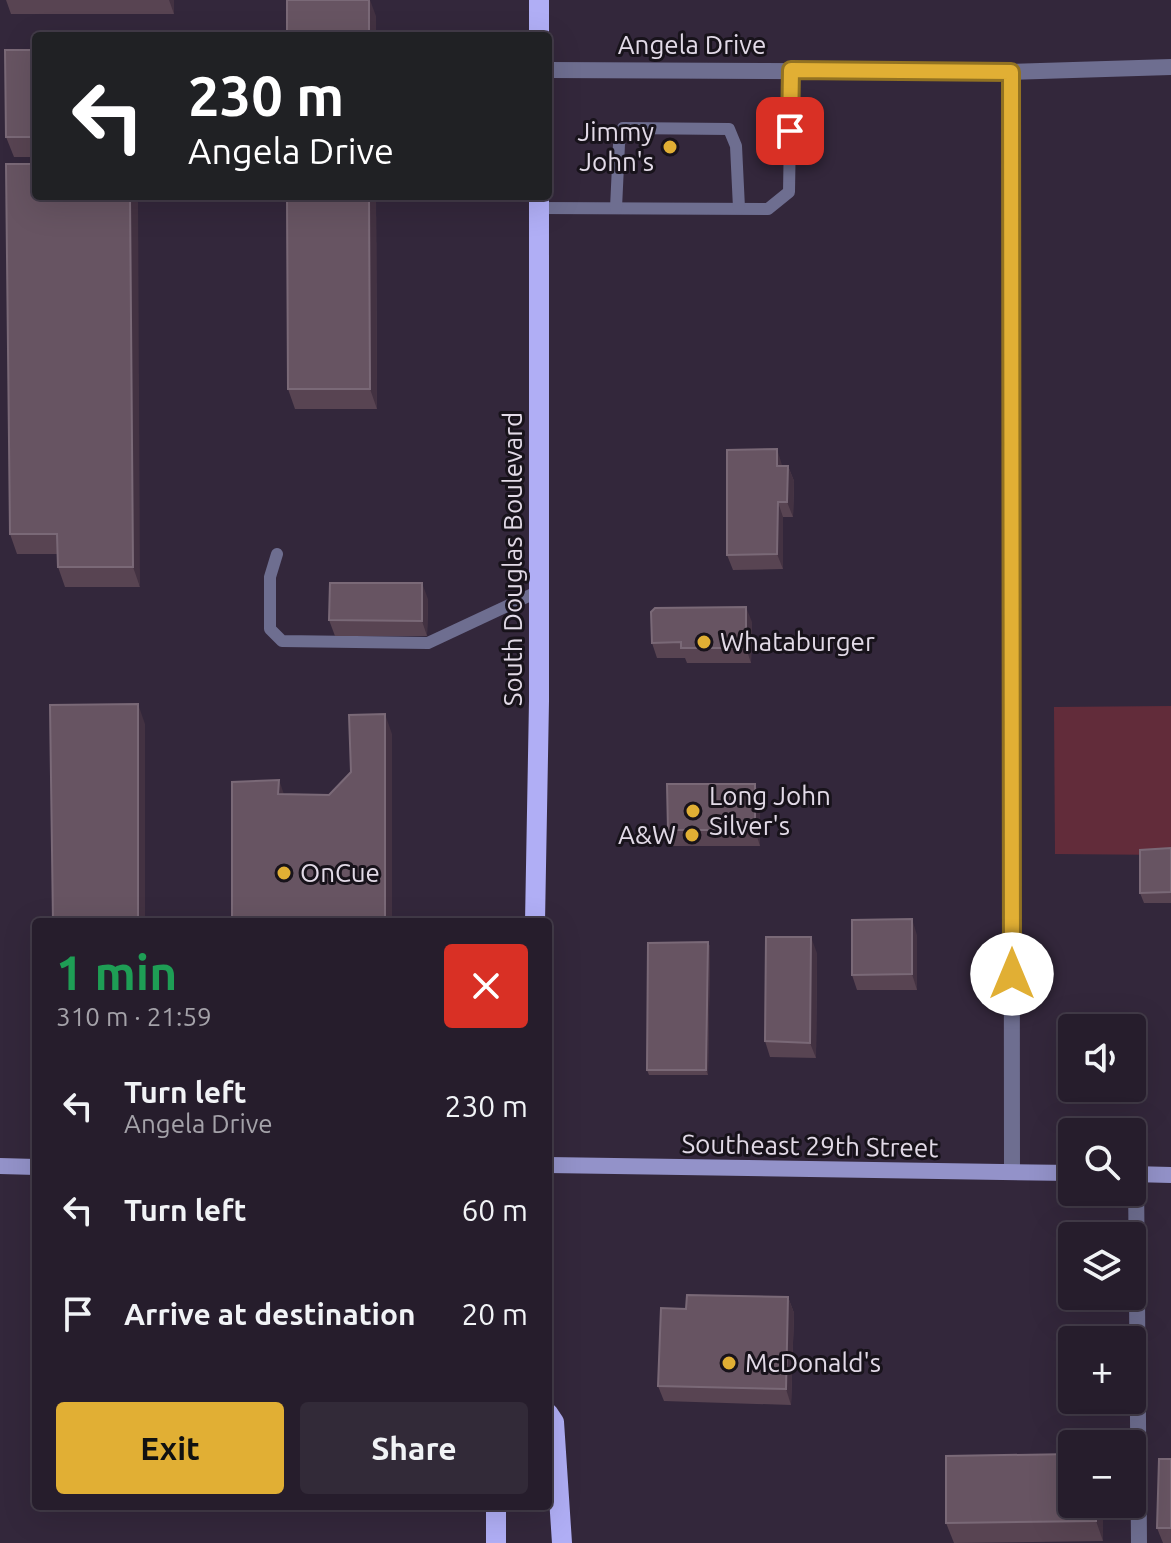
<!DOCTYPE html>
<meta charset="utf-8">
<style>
:root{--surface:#261d2c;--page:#322a38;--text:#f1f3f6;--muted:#a4a2a9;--line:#423b48;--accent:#e1af34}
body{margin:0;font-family:Ubuntu,sans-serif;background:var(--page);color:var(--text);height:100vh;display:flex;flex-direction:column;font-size:30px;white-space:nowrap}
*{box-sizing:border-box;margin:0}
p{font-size:26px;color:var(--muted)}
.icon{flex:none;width:44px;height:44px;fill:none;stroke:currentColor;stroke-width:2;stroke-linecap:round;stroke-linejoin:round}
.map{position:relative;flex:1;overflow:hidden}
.drawer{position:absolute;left:32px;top:918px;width:520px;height:592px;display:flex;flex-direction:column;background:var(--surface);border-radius:8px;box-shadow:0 8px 32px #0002,0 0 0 2px var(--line)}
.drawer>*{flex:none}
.guide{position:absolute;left:32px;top:32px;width:520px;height:168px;border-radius:8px;box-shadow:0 8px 32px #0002,0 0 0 2px var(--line);background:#202124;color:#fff;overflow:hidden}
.fabs{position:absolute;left:1058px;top:1014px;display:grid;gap:16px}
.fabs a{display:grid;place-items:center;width:88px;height:88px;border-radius:8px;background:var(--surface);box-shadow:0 8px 32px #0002,0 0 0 2px var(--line);font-size:40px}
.pin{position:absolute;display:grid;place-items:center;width:68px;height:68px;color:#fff;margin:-34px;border-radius:16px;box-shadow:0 4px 12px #0006}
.me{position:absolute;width:88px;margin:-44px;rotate:0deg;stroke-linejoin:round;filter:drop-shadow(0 0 6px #0008)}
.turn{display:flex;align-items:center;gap:28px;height:168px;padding:0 24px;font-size:36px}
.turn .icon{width:104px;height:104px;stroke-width:2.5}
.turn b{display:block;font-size:56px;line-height:68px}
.round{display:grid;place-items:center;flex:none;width:84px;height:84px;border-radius:8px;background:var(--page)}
.summary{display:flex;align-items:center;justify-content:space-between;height:136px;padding:0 24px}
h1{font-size:48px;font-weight:700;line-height:60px;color:#1e9e55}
.action{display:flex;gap:16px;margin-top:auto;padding:16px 24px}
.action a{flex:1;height:92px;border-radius:8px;background:var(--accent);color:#111;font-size:32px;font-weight:700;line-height:92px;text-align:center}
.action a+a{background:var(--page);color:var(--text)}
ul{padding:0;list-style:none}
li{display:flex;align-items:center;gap:24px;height:104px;padding:0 24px}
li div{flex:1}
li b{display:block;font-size:30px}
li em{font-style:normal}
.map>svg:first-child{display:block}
.grass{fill:#622c3a}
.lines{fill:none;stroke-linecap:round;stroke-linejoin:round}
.service{stroke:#6e6e90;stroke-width:12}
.minor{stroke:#6e6e90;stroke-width:16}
.secondary{stroke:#9392c9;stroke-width:16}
.primary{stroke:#b0aef5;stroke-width:20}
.wall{fill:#584452}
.shaded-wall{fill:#433242}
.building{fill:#675462;stroke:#7a6977;stroke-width:2}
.route-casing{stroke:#927222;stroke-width:20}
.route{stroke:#e1af34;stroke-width:14}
.poi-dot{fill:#e1af34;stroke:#18131b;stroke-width:3}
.labels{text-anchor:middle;stroke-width:6;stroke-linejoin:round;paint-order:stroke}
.street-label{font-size:26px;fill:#e2dae7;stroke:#18131b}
.poi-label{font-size:26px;fill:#e2dae7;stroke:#18131b;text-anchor:start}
</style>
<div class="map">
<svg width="1171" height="1543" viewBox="0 0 1171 1543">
<rect width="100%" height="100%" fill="#33273b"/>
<polygon class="grass" points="1171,706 1171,855 1055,854 1054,707"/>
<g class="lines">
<g class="service">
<polyline points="539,208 768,209 789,192 791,70"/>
<polyline points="616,208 619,144 623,128 729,129 736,146 739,208"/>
<polyline points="277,554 270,577 270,629 282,641 428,643 539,591"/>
</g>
<g class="minor">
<polyline points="548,70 1011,72 1171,67"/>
<polyline points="1011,72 1012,1172"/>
<polyline points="1136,1174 1139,1543"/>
</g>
<g class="secondary">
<polyline points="548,1165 1072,1173"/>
<polyline points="0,1166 36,1167"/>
<polyline points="1132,1174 1171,1175"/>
</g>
<g class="primary">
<polyline points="539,0 539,36"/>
<polyline points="535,922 539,701 539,196"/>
<polyline points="548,1413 554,1422 562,1543"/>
<polyline points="496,1543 496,1506"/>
</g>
</g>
<g class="wall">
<polygon points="6,0 174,0 174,14 11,14"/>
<polygon points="36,50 36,157 14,157 6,137"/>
<polygon points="36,164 140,587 65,587 58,567 57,554 17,554 10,534"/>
<polygon points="287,196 376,196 377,409 295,409 288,389"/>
<polygon points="782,465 782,466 788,466 794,481 793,517 783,517 783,569 733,570 727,555"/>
<polygon points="428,599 427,636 335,636 329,620"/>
<polygon points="752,622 751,663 687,663 685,658 657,658 652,643"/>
<polygon points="755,784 760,800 760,846 673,846 668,830"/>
<polygon points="1171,848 1171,903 1144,903 1140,893"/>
<polygon points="917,935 917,990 857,990 852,975"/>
<polygon points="708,942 710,947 708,1075 649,1075 647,1070"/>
<polygon points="817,953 816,1058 770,1057 765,1041"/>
<polygon points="788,1297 794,1313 791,1405 664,1401 658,1386 686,1309"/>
<polygon points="1171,1459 1171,1543 1163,1543 1157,1528"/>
<polygon points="1072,1504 1103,1504 1103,1541 954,1543 946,1523"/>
</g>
<g class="shaded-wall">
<polygon points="169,0 174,0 174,14"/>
<polygon points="369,0 370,0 376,16 376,36 369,36"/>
<polygon points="130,196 138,196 140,587 133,567"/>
<polygon points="369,196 376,196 377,409 370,389"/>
<polygon points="777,449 782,465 782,481 777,466"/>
<polygon points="788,466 794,481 793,517 787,502"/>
<polygon points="778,502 783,517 783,569 777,554"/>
<polygon points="422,583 428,599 427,636 422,621"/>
<polygon points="746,607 752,622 751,663 746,648"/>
<polygon points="138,704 145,724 145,922 138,922"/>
<polygon points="385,714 392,734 392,922 385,922"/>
<polygon points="279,780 286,800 278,794"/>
<polygon points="755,784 760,800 760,846 755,830"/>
<polygon points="912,919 917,935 917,990 912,974"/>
<polygon points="811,937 817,953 816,1058 810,1043"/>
<polygon points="708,942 710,947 708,1075 706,1070"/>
<polygon points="788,1297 794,1313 791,1405 786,1389"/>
<polygon points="1096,1504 1103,1504 1103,1541 1096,1521"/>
</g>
<g class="building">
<rect x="287" y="0" width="82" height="36"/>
<polygon points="5,50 36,50 36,137 6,137"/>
<polygon points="6,164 36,164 36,196 130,196 133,567 58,567 57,534 10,534"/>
<polygon points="287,196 369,196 370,389 288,389"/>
<polygon points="777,449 777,466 788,466 787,502 778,502 777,554 727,555 727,450"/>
<polygon points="330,583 422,583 422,621 329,620"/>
<polygon points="746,607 746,648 681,648 681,642 652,643 651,612 655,608"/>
<polygon points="138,704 138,922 53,922 50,705"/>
<polygon points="385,714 385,922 232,922 232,782 279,780 278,794 329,795 351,772 349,715"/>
<polygon points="667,784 755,784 755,830 668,830"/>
<polygon points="1171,848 1171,892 1140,893 1140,850"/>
<polygon points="912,919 912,974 852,975 852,920"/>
<polygon points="766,937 811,937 810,1043 765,1041"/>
<polygon points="708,942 706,1070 647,1070 648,943"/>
<polygon points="687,1295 788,1297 786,1389 658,1386 661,1308 686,1309"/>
<polygon points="1072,1454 1072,1504 1096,1504 1096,1521 946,1523 946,1456"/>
<polygon points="1159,1459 1171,1459 1171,1528 1157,1528"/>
</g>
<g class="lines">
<defs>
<polyline id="route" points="790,131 791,70 1011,72 1012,974"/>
</defs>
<use href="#route" class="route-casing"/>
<use href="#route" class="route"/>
</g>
<g class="poi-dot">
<circle cx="670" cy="147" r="8"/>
<circle cx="704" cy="642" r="8"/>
<circle cx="693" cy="811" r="8"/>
<circle cx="692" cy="835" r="8"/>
<circle cx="284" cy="873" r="8"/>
<circle cx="729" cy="1363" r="8"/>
</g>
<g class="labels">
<g class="street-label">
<text x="692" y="54">Angela Drive</text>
<text transform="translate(513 559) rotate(-90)" y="9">South Douglas Boulevard</text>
<text transform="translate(810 1146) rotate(1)" y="9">Southeast 29th Street</text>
</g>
<g class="poi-label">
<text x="654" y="141" text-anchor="end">Jimmy<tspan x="654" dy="30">John's</tspan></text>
<text x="720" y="651">Whataburger</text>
<text x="709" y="805">Long John<tspan x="709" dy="30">Silver's</tspan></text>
<text x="676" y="844" text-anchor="end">A&amp;W</text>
<text x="300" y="882">OnCue</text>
<text x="745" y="1372">McDonald's</text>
</g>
</g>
</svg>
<div class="fabs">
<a><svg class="icon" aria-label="sound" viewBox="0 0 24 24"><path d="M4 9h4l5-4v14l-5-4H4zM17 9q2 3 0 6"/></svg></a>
<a><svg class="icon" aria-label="search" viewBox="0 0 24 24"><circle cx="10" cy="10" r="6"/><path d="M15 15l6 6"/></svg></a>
<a><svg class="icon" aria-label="layers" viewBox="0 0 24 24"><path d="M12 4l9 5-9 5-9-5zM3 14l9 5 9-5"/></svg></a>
<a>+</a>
<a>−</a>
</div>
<div class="pin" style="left:790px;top:131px;background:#d93025"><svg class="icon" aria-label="arrive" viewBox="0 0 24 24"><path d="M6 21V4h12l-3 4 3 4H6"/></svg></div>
<svg class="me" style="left:1012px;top:974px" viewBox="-20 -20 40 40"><circle r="19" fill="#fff"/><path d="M0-13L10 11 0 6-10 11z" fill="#e1af34"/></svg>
<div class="guide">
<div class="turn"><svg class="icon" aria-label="left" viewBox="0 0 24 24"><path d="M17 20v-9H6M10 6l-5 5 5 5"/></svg><div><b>230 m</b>Angela Drive</div></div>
</div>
<section class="drawer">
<div class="summary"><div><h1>1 min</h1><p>310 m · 21:59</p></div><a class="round" style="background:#d93025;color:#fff"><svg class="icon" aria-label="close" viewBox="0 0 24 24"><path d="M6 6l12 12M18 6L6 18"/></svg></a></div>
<ul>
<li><svg class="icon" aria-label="left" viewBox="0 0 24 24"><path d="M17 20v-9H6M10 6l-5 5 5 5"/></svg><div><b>Turn left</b><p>Angela Drive</p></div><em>230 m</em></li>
<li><svg class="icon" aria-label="left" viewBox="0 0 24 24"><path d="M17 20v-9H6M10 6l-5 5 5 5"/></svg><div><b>Turn left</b></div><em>60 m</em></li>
<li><svg class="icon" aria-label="arrive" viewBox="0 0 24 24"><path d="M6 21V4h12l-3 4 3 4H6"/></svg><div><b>Arrive at destination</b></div><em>20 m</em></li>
</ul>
<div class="action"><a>Exit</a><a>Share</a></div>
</section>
</div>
